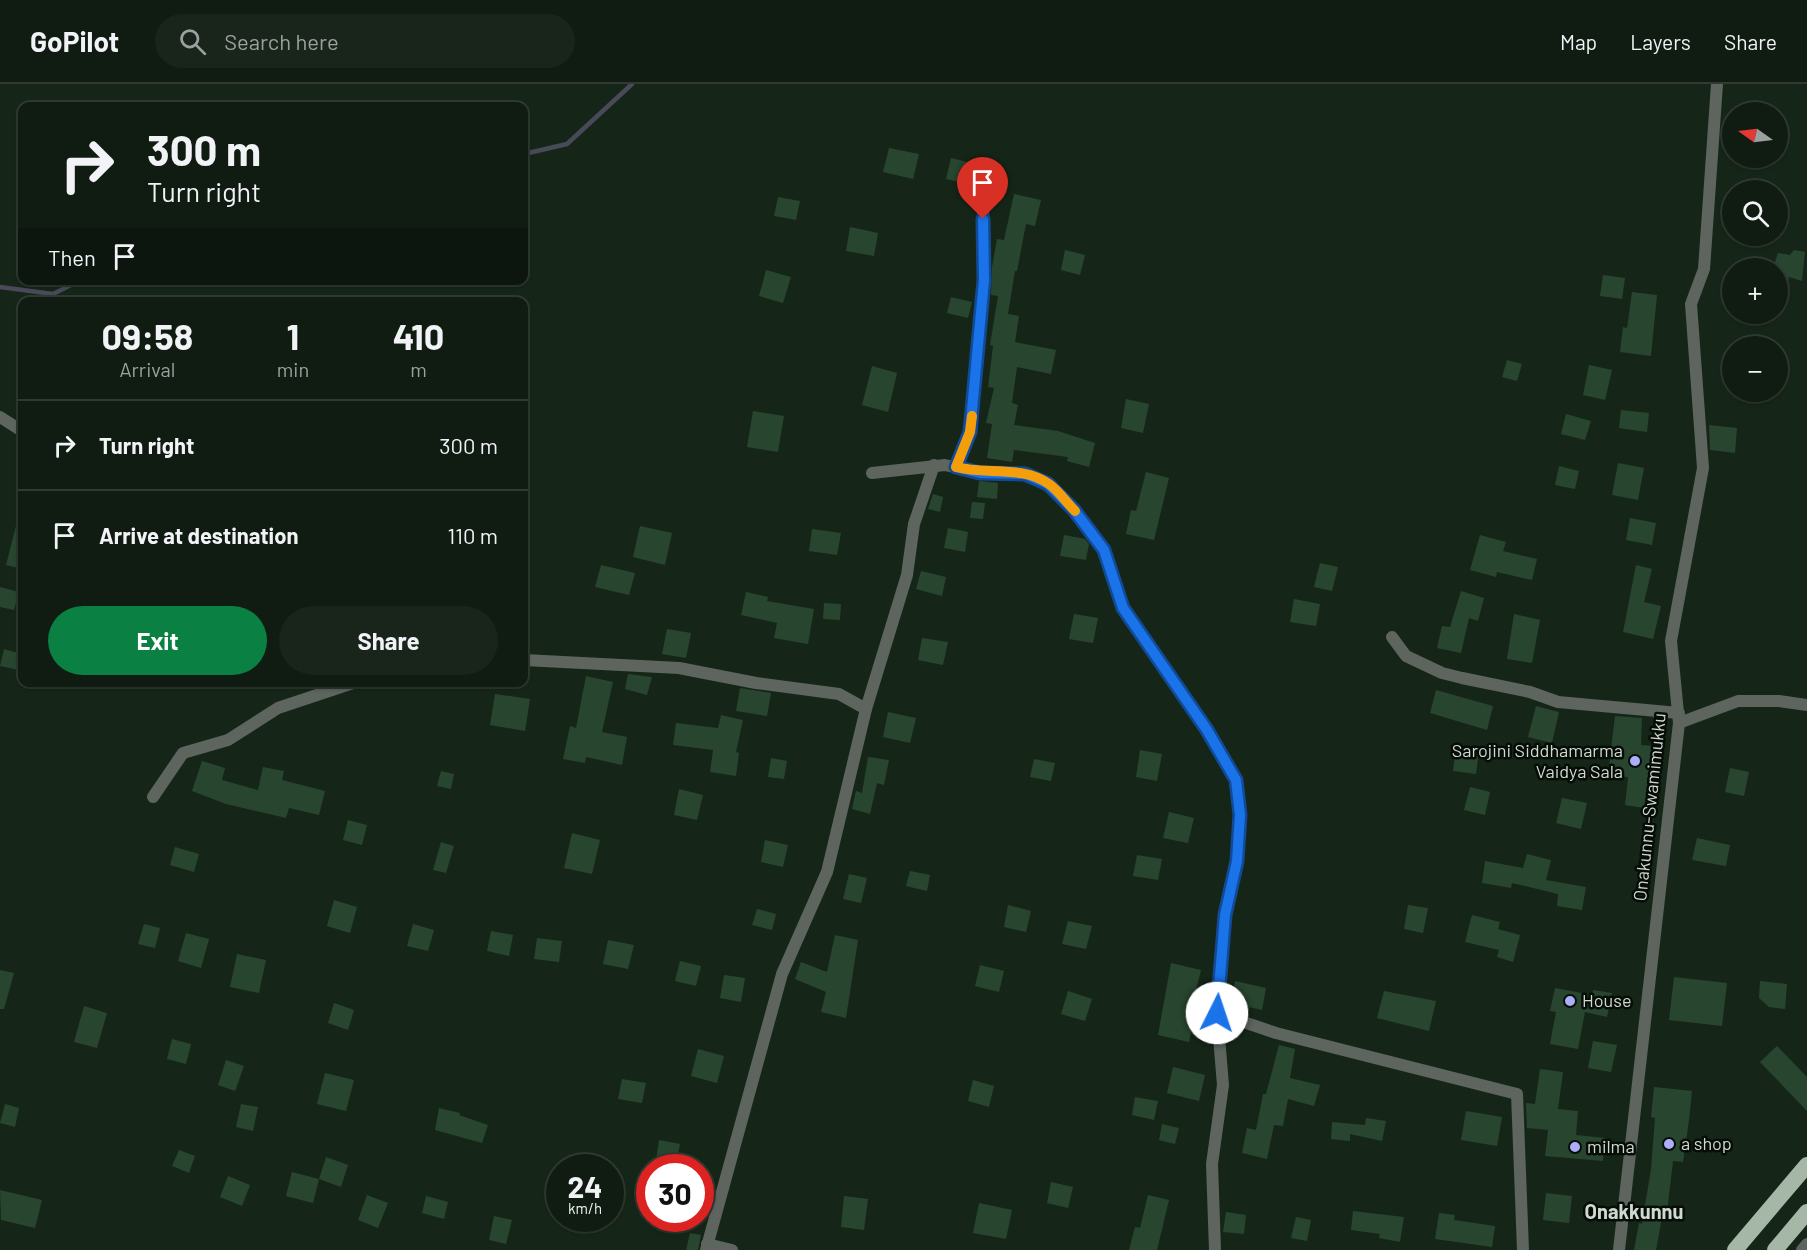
<!DOCTYPE html>
<meta charset="utf-8">
<style>
:root{--surface:#101c12;--page:#19251b;--text:#f1f3f6;--muted:#9ca19f;--line:#303a32;--accent:#0b8043}
body{margin:0;font-family:Barlow,sans-serif;background:var(--page);color:var(--text);height:100vh;display:flex;flex-direction:column;font-size:22px;white-space:nowrap}
*{box-sizing:border-box;margin:0}
p{font-size:20px;color:var(--muted)}
.icon{flex:none;width:33px;height:33px;fill:none;stroke:currentColor;stroke-width:2;stroke-linecap:round;stroke-linejoin:round}
.map{position:relative;flex:1;overflow:hidden}
.sheet{position:absolute;left:18px;top:213px;width:510px;height:390px;display:flex;flex-direction:column;background:var(--surface);border-radius:12px;box-shadow:0 2px 4px #0004,0 0 0 2px var(--line)}
.sheet>*{flex:none}
.hud{position:absolute;left:18px;top:18px;width:510px;height:183px;border-radius:12px;box-shadow:0 2px 4px #0004,0 0 0 2px var(--line);background:#101c12;color:var(--text);overflow:hidden}
.needle{width:39px;rotate:284deg}
.fabs{position:absolute;left:1722px;top:18px;display:grid;gap:12px}
.fabs a{display:grid;place-items:center;width:66px;height:66px;border-radius:50%;background:var(--surface);box-shadow:0 2px 4px #0004,0 0 0 2px var(--line);font-size:30px}
.speed{position:absolute;left:546px;top:1070px;display:flex;gap:12px;font-size:30px;font-weight:700;text-align:center}
.speed>*{display:grid;place-content:center;width:78px;height:78px;border-radius:50%;background:var(--surface);box-shadow:0 2px 4px #0004,0 0 0 2px var(--line);line-height:1}
.speed small{font-size:15px;font-weight:400}
.speed .limit{border:9px solid #d22;background:#fff;color:#111}
.pin{position:absolute;display:grid;place-items:center;width:51px;height:51px;color:#fff;margin:-62px -26px;border-radius:50% 50% 50% 0;rotate:-45deg;box-shadow:0 0 6px #0007}
.pin .icon{rotate:45deg}
.me{position:absolute;width:66px;margin:-33px;rotate:4deg;stroke-linejoin:round;filter:drop-shadow(0 0 4px #0008)}
.turn{display:flex;align-items:center;gap:21px;height:126px;padding:0 30px;font-size:27px}
.turn .icon{width:78px;height:78px;stroke-width:2.5}
.turn b{display:block;font-size:42px;line-height:51px}
.then{display:flex;align-items:center;height:57px;padding:0 30px;background:#0003;gap:12px;font-size:22px}
.eta{display:flex;justify-content:space-evenly;align-items:center;height:102px;text-align:center}
.eta b{font-size:36px;font-weight:700;line-height:42px}
.cta{display:flex;gap:12px;margin-top:auto;padding:12px 30px}
.cta a{flex:1;height:69px;border-radius:36px;background:var(--accent);color:#fff;font-size:24px;font-weight:700;line-height:69px;text-align:center}
.cta a+a{background:var(--page);color:var(--text)}
ul{padding:0;list-style:none}
li{display:flex;align-items:center;gap:18px;height:90px;padding:0 30px;border-top:2px solid var(--line)}
li div{flex:1}
li b{display:block;font-size:22px}
li em{font-style:normal}
header{display:flex;align-items:center;gap:36px;box-sizing:border-box;height:84px;padding:0 30px;background:var(--surface);border-bottom:2px solid var(--line)}
header strong{font-size:28px}
nav{display:flex;gap:33px;margin-inline-start:auto;font-size:21px}
.search{width:420px;height:54px;background:var(--page);display:flex;align-items:center;gap:15px;box-sizing:border-box;padding:0 21px;border-radius:33px;color:var(--muted);font-size:22px}
.map>svg:first-child{display:block}
.lines{fill:none;stroke-linecap:round;stroke-linejoin:round}
.stream{stroke:#484a5a;stroke-width:4.5}
.building{fill:#28462f}
.minor{stroke:#5d655e;stroke-width:12}
.tertiary{stroke:#5d655e;stroke-width:12}
.trunk{stroke:#a5b8a8;stroke-width:16}
.route-casing{stroke:#114b97;stroke-width:15}
.route{stroke:#1a73e8;stroke-width:10}
.slow{stroke:#f59e0b;stroke-width:10}
.poi-dot{fill:#abaffb;stroke:#060d07;stroke-width:2}
.labels{text-anchor:middle;stroke-width:5;stroke-linejoin:round;paint-order:stroke}
.poi-label{font-size:18px;fill:#cfd9d0;stroke:#060d07;text-anchor:start}
.street-label{font-size:18px;fill:#cfd9d0;stroke:#060d07}
.neighbourhood-label{font-size:20px;font-weight:bold;fill:#cfd9d0;stroke:#060d07}
</style>
<header>
<strong>GoPilot</strong>
<div class="search"><svg class="icon" aria-label="search" viewBox="0 0 24 24"><circle cx="10" cy="10" r="6"/><path d="M15 15l6 6"/></svg>Search here</div>
<nav><a>Map</a><a>Layers</a><a>Share</a></nav>
</header>
<div class="map">
<svg width="1807" height="1166" viewBox="0 0 1807 1166">
<rect width="100%" height="100%" fill="#152618"/>
<g class="lines">
<g class="stream">
<polyline points="524,70 567,60 632,0"/>
<polyline points="0,203 53,210 81,196"/>
</g>
</g>
<g class="building">
<polygon points="889,64 919,70 913,95 883,88"/>
<polygon points="951,74 980,81 975,102 946,95"/>
<polygon points="1014,110 1041,116 1035,142 1026,140 1017,187 1015,187 1008,230 1019,232 1015,258 1056,266 1051,290 1017,283 1012,319 1018,321 1014,341 1058,347 1095,359 1089,383 1067,377 1068,373 1014,366 1012,378 987,374 992,340 986,339 994,304 988,303 993,262 990,261 998,212 991,211 992,183 997,155 1004,156"/>
<polygon points="778,113 800,117 796,136 774,132"/>
<polygon points="850,143 878,149 874,172 846,167"/>
<polygon points="1065,166 1085,171 1080,191 1061,186"/>
<polygon points="1794,166 1805,168 1802,197 1789,193 1785,221 1778,220 1778,184 1773,184 1778,169 1790,171"/>
<polygon points="766,186 791,193 783,219 759,212"/>
<polygon points="1603,191 1625,194 1622,215 1600,212"/>
<polygon points="1632,208 1657,211 1651,272 1620,268 1623,243 1627,244"/>
<polygon points="951,213 972,218 968,234 947,229"/>
<polygon points="1507,276 1522,280 1517,297 1502,293"/>
<polygon points="1589,281 1612,286 1605,316 1583,311"/>
<polygon points="872,282 897,289 888,328 862,321"/>
<polygon points="1126,315 1149,320 1143,349 1121,344"/>
<polygon points="1621,326 1649,329 1647,348 1619,344"/>
<polygon points="753,327 784,332 778,368 747,363"/>
<polygon points="1566,330 1591,337 1585,356 1561,350"/>
<polygon points="1709,341 1737,344 1735,369 1710,366"/>
<polygon points="1618,379 1644,384 1638,416 1612,411"/>
<polygon points="1559,382 1579,387 1575,405 1555,401"/>
<polygon points="1146,388 1169,394 1154,456 1126,450 1131,426 1136,427"/>
<polygon points="979,397 998,399 997,415 977,413"/>
<polygon points="933,410 943,413 940,428 928,425"/>
<polygon points="972,418 985,419 983,435 970,434"/>
<polygon points="18,434 22,435 22,485 6,481"/>
<polygon points="1630,434 1656,439 1652,461 1626,456"/>
<polygon points="640,442 672,449 665,481 633,473"/>
<polygon points="948,444 968,448 965,468 944,464"/>
<polygon points="812,445 841,449 837,471 809,467"/>
<polygon points="1064,451 1085,455 1089,460 1086,476 1060,472"/>
<polygon points="1480,451 1506,458 1503,467 1537,475 1532,496 1497,488 1496,493 1470,486"/>
<polygon points="1320,479 1338,483 1332,507 1314,503"/>
<polygon points="601,481 635,489 629,511 595,503"/>
<polygon points="1636,481 1652,485 1644,518 1661,522 1653,555 1623,548"/>
<polygon points="921,487 946,493 942,512 916,505"/>
<polygon points="0,503 19,508 14,526 0,523"/>
<polygon points="1461,507 1484,514 1478,537 1469,534 1461,569 1437,564 1442,542 1450,543"/>
<polygon points="746,508 768,513 767,517 814,525 808,560 774,554 777,539 741,531"/>
<polygon points="1294,515 1320,520 1316,542 1290,538"/>
<polygon points="824,519 841,520 840,536 823,535"/>
<polygon points="1074,530 1098,534 1093,559 1069,555"/>
<polygon points="1514,530 1540,536 1532,579 1507,575"/>
<polygon points="667,545 691,549 686,574 662,570"/>
<polygon points="922,554 948,558 943,581 918,576"/>
<polygon points="4,565 22,570 19,586 0,582"/>
<polygon points="628,590 652,593 647,611 625,605"/>
<polygon points="586,592 613,598 602,648 627,653 622,681 586,673 585,679 563,675 570,642 576,644"/>
<polygon points="740,604 771,609 767,632 736,627"/>
<polygon points="1436,606 1493,622 1487,646 1430,629"/>
<polygon points="495,610 530,615 525,647 490,641"/>
<polygon points="1536,622 1559,628 1552,659 1528,653"/>
<polygon points="888,628 916,634 910,659 883,653"/>
<polygon points="721,631 743,636 736,668 739,669 736,692 710,688 713,666 673,661 676,639 718,644"/>
<polygon points="1615,632 1642,634 1641,661 1663,663 1661,695 1648,694 1644,724 1625,721 1628,693 1608,692"/>
<polygon points="1456,664 1479,666 1476,690 1453,687"/>
<polygon points="1140,666 1162,670 1157,697 1136,693"/>
<polygon points="868,673 889,676 884,701 877,699 870,730 852,725 856,707 862,709"/>
<polygon points="771,674 787,677 784,695 768,693"/>
<polygon points="1034,675 1055,679 1051,697 1030,693"/>
<polygon points="202,677 225,684 222,696 258,706 263,683 284,687 282,696 325,707 319,731 289,724 286,734 226,720 192,707"/>
<polygon points="1730,684 1749,688 1744,712 1725,708"/>
<polygon points="441,687 454,690 451,705 437,702"/>
<polygon points="1470,703 1490,708 1485,731 1464,726"/>
<polygon points="679,705 703,711 697,736 674,731"/>
<polygon points="1562,714 1587,719 1581,745 1556,739"/>
<polygon points="1169,728 1194,734 1188,759 1163,754"/>
<polygon points="348,736 367,741 362,761 343,756"/>
<polygon points="572,749 600,756 592,790 564,784"/>
<polygon points="1697,754 1730,761 1726,782 1692,776"/>
<polygon points="765,756 788,761 783,783 761,778"/>
<polygon points="441,758 454,762 446,789 433,786"/>
<polygon points="175,763 199,770 194,788 170,781"/>
<polygon points="1527,770 1551,776 1546,796 1586,803 1582,826 1557,822 1558,810 1512,799 1511,804 1482,799 1485,777 1523,784"/>
<polygon points="1137,771 1162,775 1158,796 1133,792"/>
<polygon points="910,787 930,791 927,807 906,802"/>
<polygon points="849,790 867,794 861,819 843,815"/>
<polygon points="334,816 357,823 350,849 327,842"/>
<polygon points="1008,821 1031,827 1026,848 1004,843"/>
<polygon points="1408,821 1428,824 1423,849 1404,845"/>
<polygon points="757,825 776,830 772,846 752,841"/>
<polygon points="1472,831 1500,838 1498,845 1520,851 1513,878 1497,873 1499,866 1465,858"/>
<polygon points="1068,837 1092,842 1086,865 1062,860"/>
<polygon points="144,840 160,844 155,864 138,860"/>
<polygon points="413,840 434,846 428,867 407,862"/>
<polygon points="491,847 513,851 509,872 487,867"/>
<polygon points="186,849 209,855 201,884 178,877"/>
<polygon points="835,851 858,856 846,934 821,928 826,908 795,895 801,878 827,888"/>
<polygon points="537,854 562,857 559,878 534,875"/>
<polygon points="608,856 634,861 628,885 603,880"/>
<polygon points="237,870 266,876 259,909 230,903"/>
<polygon points="680,877 701,882 696,902 675,897"/>
<polygon points="1171,879 1201,886 1190,930 1195,931 1189,958 1158,951"/>
<polygon points="980,881 1004,887 999,908 975,902"/>
<polygon points="0,886 14,889 4,925 0,925"/>
<polygon points="724,891 745,894 741,918 720,914"/>
<polygon points="1674,893 1727,899 1722,942 1669,936"/>
<polygon points="1235,897 1266,904 1262,926 1230,919"/>
<polygon points="1760,897 1787,900 1785,925 1769,923 1759,914"/>
<polygon points="1555,904 1592,911 1593,906 1612,909 1607,933 1585,928 1578,965 1550,960 1556,928 1550,927"/>
<polygon points="1068,907 1092,915 1085,937 1061,930"/>
<polygon points="1384,907 1436,917 1429,947 1377,934"/>
<polygon points="334,919 354,926 348,946 328,939"/>
<polygon points="84,922 107,929 97,964 74,958"/>
<polygon points="172,955 191,960 186,980 167,975"/>
<polygon points="1593,957 1617,961 1611,988 1588,984"/>
<polygon points="1279,961 1295,965 1290,994 1320,1001 1314,1022 1288,1015 1283,1042 1274,1041 1267,1075 1242,1069 1247,1044 1256,1046 1263,1010 1266,1010"/>
<polygon points="1777,962 1807,993 1807,1027 1760,978"/>
<polygon points="698,965 724,972 717,999 691,992"/>
<polygon points="226,976 244,982 235,1007 218,1001"/>
<polygon points="1173,983 1205,991 1199,1017 1167,1009"/>
<polygon points="1540,985 1563,988 1558,1025 1578,1027 1576,1051 1605,1054 1603,1077 1545,1072 1548,1046 1527,1044 1526,1019 1535,1020"/>
<polygon points="325,989 354,996 346,1027 317,1020"/>
<polygon points="622,995 646,999 642,1019 618,1015"/>
<polygon points="973,996 994,1002 989,1023 968,1017"/>
<polygon points="1654,1003 1692,1007 1689,1036 1683,1078 1673,1077 1667,1128 1663,1128 1656,1166 1634,1166 1639,1139 1642,1140 1651,1085 1655,1034 1651,1033"/>
<polygon points="1135,1013 1158,1017 1154,1036 1132,1031"/>
<polygon points="5,1020 19,1024 15,1043 0,1039"/>
<polygon points="241,1020 258,1023 253,1047 236,1043"/>
<polygon points="439,1024 460,1029 459,1031 488,1041 482,1059 435,1046"/>
<polygon points="1466,1027 1502,1033 1497,1062 1461,1056"/>
<polygon points="1366,1034 1386,1037 1382,1057 1350,1050 1350,1057 1331,1055 1332,1038 1365,1041"/>
<polygon points="1162,1040 1179,1044 1175,1060 1159,1056"/>
<polygon points="659,1056 680,1060 676,1080 656,1076"/>
<polygon points="179,1066 195,1072 189,1089 172,1082"/>
<polygon points="326,1073 348,1081 341,1103 319,1095"/>
<polygon points="292,1088 319,1095 313,1119 286,1112"/>
<polygon points="228,1092 250,1101 242,1122 220,1113"/>
<polygon points="1051,1098 1073,1103 1068,1124 1047,1119"/>
<polygon points="0,1106 42,1116 35,1144 1,1136"/>
<polygon points="1546,1109 1572,1112 1569,1139 1543,1136"/>
<polygon points="367,1111 388,1119 378,1144 358,1136"/>
<polygon points="1148,1111 1169,1116 1157,1166 1129,1166 1135,1143 1140,1144"/>
<polygon points="426,1112 448,1118 444,1135 422,1129"/>
<polygon points="844,1112 868,1115 864,1146 841,1143"/>
<polygon points="979,1119 1012,1126 1006,1155 973,1149"/>
<polygon points="1353,1127 1404,1133 1400,1158 1379,1154 1380,1150 1351,1146"/>
<polygon points="1226,1128 1246,1131 1244,1150 1223,1148"/>
<polygon points="1439,1129 1455,1131 1454,1136 1495,1142 1492,1163 1435,1155"/>
<polygon points="494,1132 512,1136 506,1160 489,1156"/>
<polygon points="1296,1133 1311,1136 1307,1157 1291,1154"/>
<polygon points="690,1149 701,1151 698,1166 686,1166"/>
</g>
<g class="lines">
<g class="minor">
<polyline points="0,333 22,347"/>
<polyline points="956,383 970,348 978,272 984,196 983,114"/>
<polyline points="872,389 945,381 980,389 1025,390 1048,400 1074,426 1104,466 1123,524 1207,646 1236,696 1241,731 1237,777 1225,831 1217,929 1223,1001 1212,1080 1215,1166"/>
<polyline points="1392,553 1406,572 1442,589 1462,594 1530,608 1558,618 1679,629"/>
<polyline points="524,576 679,584 756,599 839,610 866,625 827,788 782,890 706,1166"/>
<polyline points="866,625 907,491 914,440 934,381"/>
<polyline points="1679,639 1738,617 1779,617 1807,621"/>
<polyline points="153,713 183,669 228,656 278,624 356,598"/>
<polyline points="1217,929 1276,949 1517,1010 1523,1166"/>
<polyline points="707,1160 732,1166"/>
</g>
<g class="tertiary">
<polyline points="1619,1166 1679,639 1671,557 1703,384 1691,220 1704,185 1717,0"/>
<polyline points="1802,1166 1807,1160"/>
</g>
<g class="trunk">
<polyline points="1735,1166 1807,1081"/>
<polyline points="1775,1166 1807,1128"/>
</g>
</g>
<g class="lines">
<defs>
<polyline id="route" points="983,135 984,196 970,348 956,383 980,389 1025,390 1048,400 1074,426 1104,466 1123,524 1207,646 1236,696 1240,731 1237,777 1225,831 1217,929"/>
</defs>
<use href="#route" class="route-casing"/>
<use href="#route" class="route"/>
<path class="slow" d="M972,332L970,348L956,383C986,391 1023,381 1049,400C1059,407 1067,419 1075,427"/>
</g>
<g class="poi-dot">
<circle cx="1635" cy="677" r="6"/>
<circle cx="1570" cy="917" r="6"/>
<circle cx="1669" cy="1060" r="6"/>
<circle cx="1575" cy="1063" r="6"/>
</g>
<g class="labels">
<g class="poi-label">
<text x="1623" y="673" text-anchor="end">Sarojini Siddhamarma<tspan x="1623" dy="21">Vaidya Sala</tspan></text>
<text x="1582" y="923">House</text>
<text x="1681" y="1066">a shop</text>
<text x="1587" y="1069">milma</text>
</g>
<g class="street-label">
<text transform="translate(1650 723) rotate(-84)" y="6">Onakunnu-Swamimukku</text>
</g>
<g class="neighbourhood-label">
<text x="1634" y="1135">Onakkunnu</text>
</g>
</g>
</svg>
<div class="fabs">
<a><svg class="needle" viewBox="-14 -14 28 28"><path d="M0-13l5 13h-10z" fill="#e53935"/><path d="M0 13l5-13h-10z" fill="#9ca19f"/></svg></a>
<a><svg class="icon" aria-label="search" viewBox="0 0 24 24"><circle cx="10" cy="10" r="6"/><path d="M15 15l6 6"/></svg></a>
<a>+</a>
<a>−</a>
</div>
<div class="speed"><div>24<small>km/h</small></div><div class="limit">30</div></div>
<div class="pin" style="left:983px;top:135px;background:#d93025"><svg class="icon" aria-label="arrive" viewBox="0 0 24 24"><path d="M6 21V4h12l-3 4 3 4H6"/></svg></div>
<svg class="me" style="left:1217px;top:929px" viewBox="-20 -20 40 40"><circle r="19" fill="#fff"/><path d="M0-13L10 11 0 6-10 11z" fill="#1a73e8"/></svg>
<div class="hud">
<div class="turn"><svg class="icon" aria-label="right" viewBox="0 0 24 24"><path d="M7 20v-9h11M14 6l5 5-5 5"/></svg><div><b>300 m</b>Turn right</div></div>
<div class="then">Then<svg class="icon" aria-label="arrive" viewBox="0 0 24 24"><path d="M6 21V4h12l-3 4 3 4H6"/></svg></div>
</div>
<section class="sheet">
<div class="eta">
<div><b>09:58</b><p>Arrival</p></div>
<div><b>1</b><p>min</p></div>
<div><b>410</b><p>m</p></div>
</div>
<ul>
<li><svg class="icon" aria-label="right" viewBox="0 0 24 24"><path d="M7 20v-9h11M14 6l5 5-5 5"/></svg><div><b>Turn right</b></div><em>300 m</em></li>
<li><svg class="icon" aria-label="arrive" viewBox="0 0 24 24"><path d="M6 21V4h12l-3 4 3 4H6"/></svg><div><b>Arrive at destination</b></div><em>110 m</em></li>
</ul>
<div class="cta"><a>Exit</a><a>Share</a></div>
</section>
</div>
